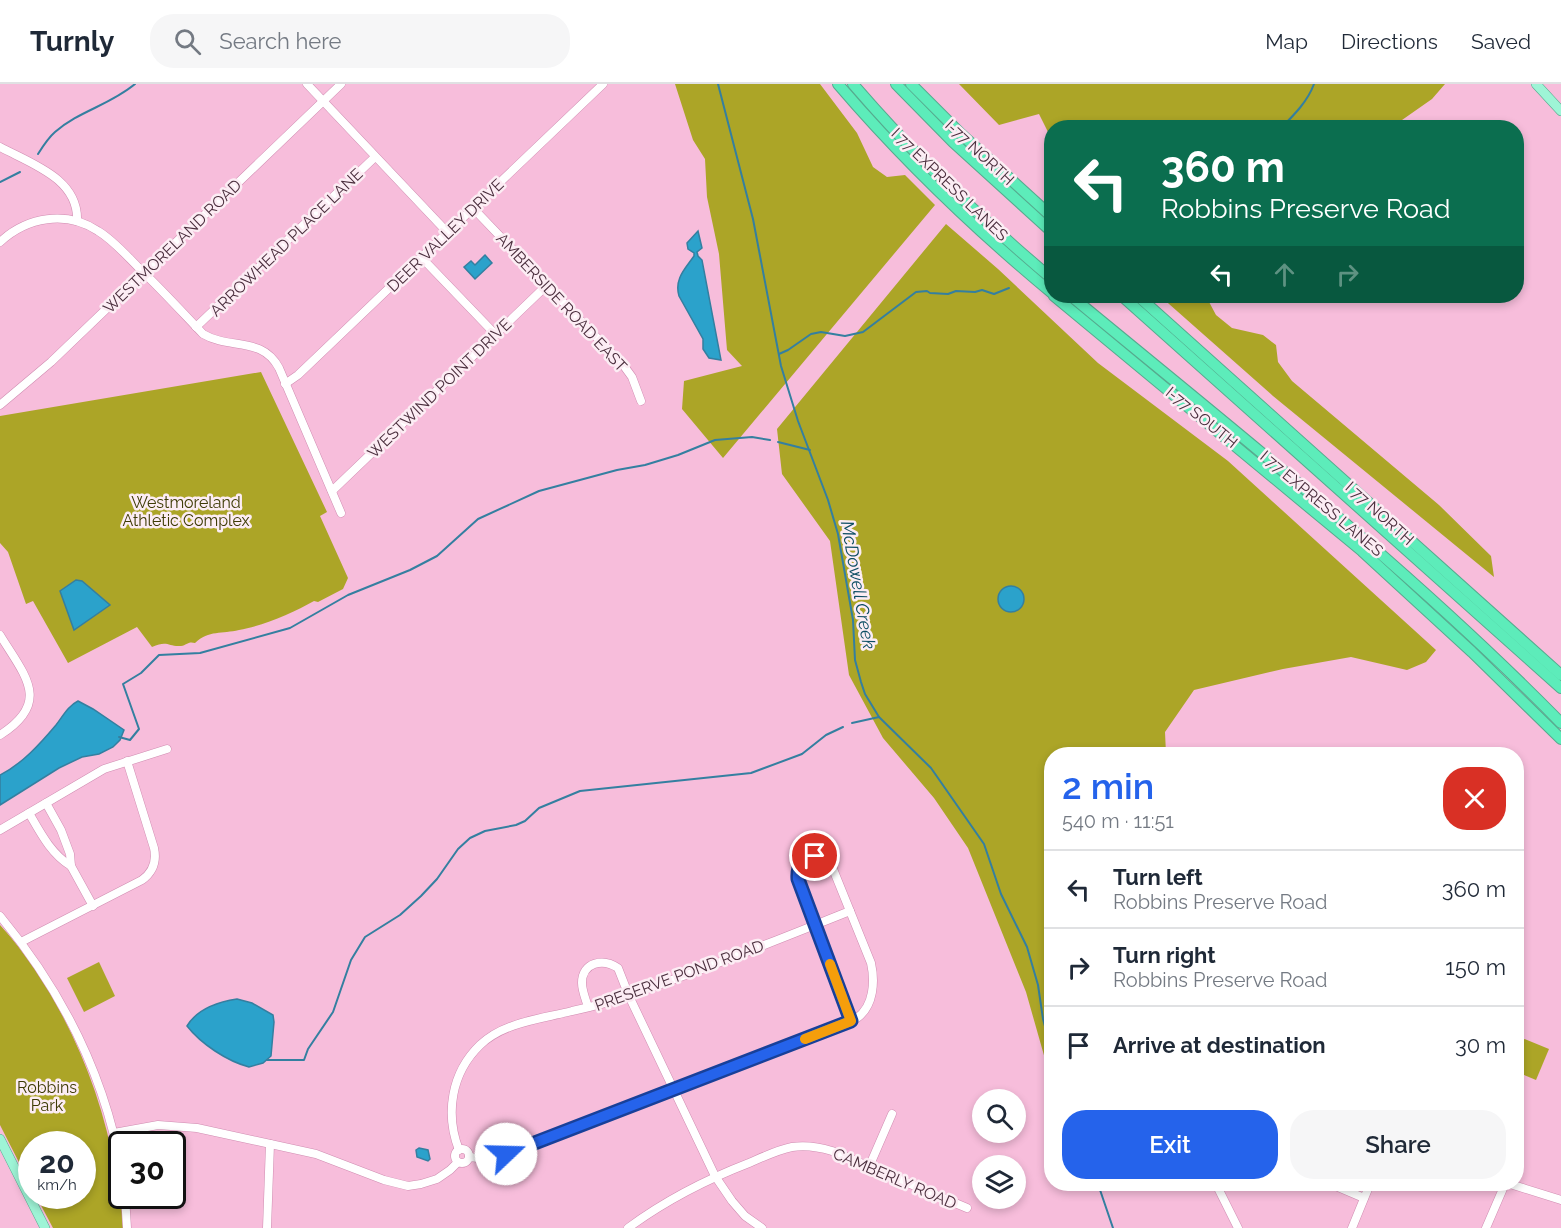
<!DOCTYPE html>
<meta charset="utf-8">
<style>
:root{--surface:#fff;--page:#f6f6f7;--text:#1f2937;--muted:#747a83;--line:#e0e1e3;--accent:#2563eb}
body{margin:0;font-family:Raleway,sans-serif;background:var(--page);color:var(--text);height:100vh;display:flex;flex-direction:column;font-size:22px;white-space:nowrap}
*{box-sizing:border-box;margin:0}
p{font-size:20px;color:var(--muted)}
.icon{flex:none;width:33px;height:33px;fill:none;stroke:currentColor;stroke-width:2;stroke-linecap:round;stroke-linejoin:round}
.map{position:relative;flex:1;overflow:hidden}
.sheet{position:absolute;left:1044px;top:663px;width:480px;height:444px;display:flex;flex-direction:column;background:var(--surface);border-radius:24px;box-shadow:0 3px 9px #0003}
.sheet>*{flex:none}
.banner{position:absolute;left:1044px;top:36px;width:480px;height:183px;border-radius:24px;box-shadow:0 3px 9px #0003;background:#0b6e4f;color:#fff;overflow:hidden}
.tools{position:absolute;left:972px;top:1005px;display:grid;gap:12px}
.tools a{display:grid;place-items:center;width:54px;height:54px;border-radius:50%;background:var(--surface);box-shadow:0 3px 9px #0003;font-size:30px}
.speed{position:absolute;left:18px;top:1047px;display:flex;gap:12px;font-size:30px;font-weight:700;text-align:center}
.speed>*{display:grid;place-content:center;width:78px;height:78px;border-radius:50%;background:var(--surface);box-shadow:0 3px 9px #0003;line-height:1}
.speed small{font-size:15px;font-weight:400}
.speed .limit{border:3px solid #111;border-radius:9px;background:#fff;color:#111}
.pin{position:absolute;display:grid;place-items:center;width:51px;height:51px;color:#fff;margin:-26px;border:3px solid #fff;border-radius:50%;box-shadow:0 2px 6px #0007}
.me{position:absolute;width:66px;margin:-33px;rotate:69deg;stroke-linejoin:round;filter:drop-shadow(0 0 4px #0008)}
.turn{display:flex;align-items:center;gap:21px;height:126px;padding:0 18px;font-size:27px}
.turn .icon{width:78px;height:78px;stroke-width:2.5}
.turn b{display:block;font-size:42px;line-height:51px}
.lanes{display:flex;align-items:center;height:57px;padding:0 18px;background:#0003;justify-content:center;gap:30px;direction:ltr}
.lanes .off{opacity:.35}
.round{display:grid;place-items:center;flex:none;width:63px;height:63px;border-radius:24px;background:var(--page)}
.summary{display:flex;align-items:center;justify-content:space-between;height:102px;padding:0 18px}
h1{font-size:36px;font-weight:600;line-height:45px;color:var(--accent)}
.primary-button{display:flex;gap:12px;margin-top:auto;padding:12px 18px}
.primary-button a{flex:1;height:69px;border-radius:24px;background:var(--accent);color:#fff;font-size:24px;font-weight:600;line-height:69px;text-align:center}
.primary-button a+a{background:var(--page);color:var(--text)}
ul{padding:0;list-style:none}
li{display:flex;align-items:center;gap:18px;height:78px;padding:0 18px;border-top:2px solid var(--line)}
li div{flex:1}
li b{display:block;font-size:22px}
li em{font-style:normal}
header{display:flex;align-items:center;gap:36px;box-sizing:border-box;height:84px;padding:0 30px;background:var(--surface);border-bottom:2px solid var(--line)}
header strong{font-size:28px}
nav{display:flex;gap:33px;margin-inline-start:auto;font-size:21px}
.search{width:420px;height:54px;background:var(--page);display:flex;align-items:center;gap:15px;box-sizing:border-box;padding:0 21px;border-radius:24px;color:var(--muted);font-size:22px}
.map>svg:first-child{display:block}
.green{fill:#aca527}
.water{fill:#2ba2cb;stroke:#347fa0;stroke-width:1.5}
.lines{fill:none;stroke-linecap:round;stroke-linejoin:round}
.stream{stroke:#347fa0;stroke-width:2}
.minor-casing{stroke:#d08cb1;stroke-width:9}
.major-casing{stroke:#56aa8e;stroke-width:10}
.highway-casing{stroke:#56aa8e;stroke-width:12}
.minor{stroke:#fff;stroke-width:8}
.major{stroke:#9ef4d6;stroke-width:9}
.highway{stroke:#5decba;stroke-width:10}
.route-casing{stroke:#184099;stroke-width:15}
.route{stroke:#2563eb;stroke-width:10}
.slow{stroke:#f59e0b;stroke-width:10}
.labels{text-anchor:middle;stroke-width:5;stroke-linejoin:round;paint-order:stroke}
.street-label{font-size:16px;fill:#4a2e3d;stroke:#fcedf4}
.park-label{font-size:16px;fill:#3e3b05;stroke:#fcedf4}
.water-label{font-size:18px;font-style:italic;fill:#0e4e64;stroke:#fcedf4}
</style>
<header>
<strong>Turnly</strong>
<div class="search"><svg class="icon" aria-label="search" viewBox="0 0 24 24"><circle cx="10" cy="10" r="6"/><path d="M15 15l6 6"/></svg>Search here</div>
<nav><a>Map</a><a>Directions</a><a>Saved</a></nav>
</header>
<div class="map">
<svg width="1561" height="1144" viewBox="0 0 1561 1144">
<rect width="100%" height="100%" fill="#f7bddb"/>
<g class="green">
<polygon points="675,0 820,0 857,49 873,83 887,93 905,91 935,121 723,374 682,325 684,297 742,282 727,266 719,170 707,113 705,75 693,56"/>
<polygon points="959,0 1445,0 1432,15 1392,43 1052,44 1051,54 1039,30 999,41"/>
<polygon points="946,140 998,185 1098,279 1228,377 1436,566 1426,578 1407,586 1351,573 1283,585 1194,606 1165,648 1166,670 1052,670 1051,996 1026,908 968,764 934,714 883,654 849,591 830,457 782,390 777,345"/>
<polygon points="1160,212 1208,212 1208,216 1216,231 1232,244 1263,251 1276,261 1278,278 1292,297 1439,421 1491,472 1494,493 1273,312"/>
<path d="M261,288L327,428L320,432L348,494L343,505L318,518L314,517C293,529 262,542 239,546C222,550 209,546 195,559C188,557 187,561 181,562C168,563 168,556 152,563L137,543L68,579L33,517L26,520L8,468L0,459V332Z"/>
<path d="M0,841C59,906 100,999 115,1085C119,1104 123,1125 123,1144H53L36,1112H82V1060H32L31,1102L0,1041Z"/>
<polygon points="99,878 115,912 84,928 67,894"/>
<polygon points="1517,952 1549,965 1536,996 1517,988"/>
</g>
<g class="water">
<path d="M698,147L702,164L697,168L698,172L702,176L721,276L709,274L703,265V255L679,212C674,195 685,185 694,172V169L688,165L687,159Z"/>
<polygon points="485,171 492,179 475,195 464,183 471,177 475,181"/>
<polygon points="76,496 82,497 110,521 74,546 60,507"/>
<circle cx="1011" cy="515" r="13"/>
<path d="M78,617L93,625L124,646L120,656L113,663L99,670L82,673L59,684L0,721V691C22,680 40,660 56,641C63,632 68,622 78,617Z"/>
<path d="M237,915L252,919L273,931L274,938L271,972L263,979L249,983C227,977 201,960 187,942C197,925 218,918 237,915Z"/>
<polygon points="419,1064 428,1066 430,1075 428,1077 417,1073 416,1066"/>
</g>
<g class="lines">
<g class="stream">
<polyline points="718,0 753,135 781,282 798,337 828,416 838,450 853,536 855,576 861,598 865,610 879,633 931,684 984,760 1001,810 1027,863 1038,901 1043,935 1052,968"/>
<path d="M1281,44C1294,31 1308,17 1314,0"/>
<path d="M38,70C43,62 48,54 55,48C79,27 110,21 135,0"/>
<polyline points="0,98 20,88"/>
<polyline points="779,270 788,266 811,250 821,248 845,252 863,248 916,208 927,207 930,209 948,210 956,207 975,208 982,206 994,210 1009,204"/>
<polyline points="778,358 810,366"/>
<polyline points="852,639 879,633"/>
<polyline points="119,653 130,656 139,645 123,600 141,589 159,571 200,569 290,544 348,511 410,486 437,472 478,435 539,407 617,386 645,381 678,371 715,356 752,353 770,356"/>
<polyline points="267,976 304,976 308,965 333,928 351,876 365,853 400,831 421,812 437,795 458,765 470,754 485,747 516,741 525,737 539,724 580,707 751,689 802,670 826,651 843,643"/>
<polyline points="1098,1100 1113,1144"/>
</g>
<defs>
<g id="minor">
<polyline points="307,0 448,149"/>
<path d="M0,63C32,80 79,95 77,137"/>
<polyline points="473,124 624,282 632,293 641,317"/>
<path d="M0,158C27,133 66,126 98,147C113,156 126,171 139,184C161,205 182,228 203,250C230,266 262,252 279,284L341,429"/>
<polyline points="422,174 495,250"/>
<polyline points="196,243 375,73"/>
<polyline points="285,300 298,291 603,0"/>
<polyline points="0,321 51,278 341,0"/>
<polyline points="332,407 547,201"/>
<path d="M0,551C25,592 52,618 0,651"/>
<polyline points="46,719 61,746 70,770 71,782 93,822"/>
<path d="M29,729C40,748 51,770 71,782"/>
<polyline points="0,746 104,685 167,665"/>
<path d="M0,832C62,907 106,994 122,1090"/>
<path d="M21,858L142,796C153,788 157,778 154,764L127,677"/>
<path d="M588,923C586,916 582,907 582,899C582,878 603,874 618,884L629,912L715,1092L732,1117L745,1132L762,1144"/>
<polyline points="114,1049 158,1041 197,1044 316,1070 384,1096 408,1102 421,1100 437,1095 450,1086 458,1078"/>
<circle cx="462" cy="1072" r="7"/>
<path d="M459,1066C445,1030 451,989 480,961C504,938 541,935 572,927C591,923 611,918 629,911C704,886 777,856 850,827"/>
<path d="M469,1073L488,1075L506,1070L838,942C844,940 852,938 857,934C874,922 875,897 871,879L831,780C822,769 809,771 800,781L798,795L851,937"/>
<polyline points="869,1083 892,1030"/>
<polyline points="1216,1100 1238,1144"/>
<polyline points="1331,1100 1364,1114"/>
<polyline points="1510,1100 1561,1116"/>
<polyline points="125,1112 127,1144"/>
<polyline points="267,1144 270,1060"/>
<path d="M628,1144C666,1116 705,1096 749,1079C763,1073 777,1066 792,1063C806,1061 819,1063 832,1067L967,1124"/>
<polyline points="1352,1144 1370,1100"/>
<polyline points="1486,1144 1505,1100"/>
</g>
<g id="major">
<polyline points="1536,0 1561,27"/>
<polyline points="0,1055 45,1144"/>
</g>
<g id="highway">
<path d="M838,0C903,76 975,145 1052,209"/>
<path d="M853,0C913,70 981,135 1052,195"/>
<polyline points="896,0 953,58 1052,148"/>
<polyline points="911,0 961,50 1052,133"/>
<polyline points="1054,212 1362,467 1472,568 1561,655"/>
<path d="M1071,212C1238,350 1409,484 1561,639"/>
<polyline points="1122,212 1561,604"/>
<polyline points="1138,212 1561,591"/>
</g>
</defs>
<use href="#minor" class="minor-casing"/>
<use href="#major" class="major-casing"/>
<use href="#highway" class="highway-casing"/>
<use href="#minor" class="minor"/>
<use href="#major" class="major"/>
<use href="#highway" class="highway"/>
</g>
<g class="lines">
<defs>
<path id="route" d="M506,1070L851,937L798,795C797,782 802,775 815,772"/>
</defs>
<use href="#route" class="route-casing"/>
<use href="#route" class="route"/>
<polyline class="slow" points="805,955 851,937 830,880"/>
</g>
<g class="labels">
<g class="street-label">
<text transform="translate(980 68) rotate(43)" y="6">I-77 NORTH</text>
<text transform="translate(950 100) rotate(44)" y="6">I 77 EXPRESS LANES</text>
<text transform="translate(445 151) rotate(-44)" y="6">DEER VALLEY DRIVE</text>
<text transform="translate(286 158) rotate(-44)" y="6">ARROWHEAD PLACE LANE</text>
<text transform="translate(172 162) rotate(-44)" y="6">WESTMORELAND ROAD</text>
<text transform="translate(562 218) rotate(47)" y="6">AMBERSIDE ROAD EAST</text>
<text transform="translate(439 304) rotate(-44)" y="6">WESTWIND POINT DRIVE</text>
<text transform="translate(1202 333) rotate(39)" y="6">I-77 SOUTH</text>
<text transform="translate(1322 419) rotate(40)" y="6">I 77 EXPRESS LANES</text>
<text transform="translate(1380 429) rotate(42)" y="6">I 77 NORTH</text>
<text transform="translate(679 891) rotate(-20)" y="6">PRESERVE POND ROAD</text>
<text transform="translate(895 1094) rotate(23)" y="6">CAMBERLY ROAD</text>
</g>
<g class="park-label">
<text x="186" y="424">Westmoreland<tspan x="186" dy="18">Athletic Complex</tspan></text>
<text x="47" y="1009">Robbins<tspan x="47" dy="18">Park</tspan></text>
</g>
<g class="water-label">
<text transform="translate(858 501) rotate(80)" y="6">McDowell Creek</text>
</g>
</g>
</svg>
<div class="tools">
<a><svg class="icon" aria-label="search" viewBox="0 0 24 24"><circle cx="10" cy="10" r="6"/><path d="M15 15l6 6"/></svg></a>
<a><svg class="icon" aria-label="layers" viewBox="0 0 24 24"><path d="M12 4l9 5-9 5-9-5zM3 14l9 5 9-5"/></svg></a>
</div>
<div class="speed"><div>20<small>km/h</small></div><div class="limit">30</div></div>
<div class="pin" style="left:815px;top:772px;background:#d93025"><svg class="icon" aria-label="arrive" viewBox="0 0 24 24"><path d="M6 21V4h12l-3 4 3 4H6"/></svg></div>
<svg class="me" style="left:506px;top:1070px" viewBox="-20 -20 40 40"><circle r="19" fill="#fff"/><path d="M0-13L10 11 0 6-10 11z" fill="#2563eb"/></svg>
<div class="banner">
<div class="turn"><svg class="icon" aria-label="left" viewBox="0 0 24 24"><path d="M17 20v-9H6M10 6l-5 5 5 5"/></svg><div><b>360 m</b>Robbins Preserve Road</div></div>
<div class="lanes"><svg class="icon" aria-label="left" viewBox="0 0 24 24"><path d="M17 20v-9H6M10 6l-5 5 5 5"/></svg><svg class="icon off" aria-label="ahead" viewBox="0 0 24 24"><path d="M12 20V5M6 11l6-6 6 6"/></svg><svg class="icon off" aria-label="right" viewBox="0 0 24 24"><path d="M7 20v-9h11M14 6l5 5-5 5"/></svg></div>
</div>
<section class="sheet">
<div class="summary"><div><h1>2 min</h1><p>540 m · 11:51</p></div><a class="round" style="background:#d93025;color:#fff"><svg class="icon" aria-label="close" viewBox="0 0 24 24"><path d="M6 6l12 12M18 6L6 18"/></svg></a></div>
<ul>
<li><svg class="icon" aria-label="left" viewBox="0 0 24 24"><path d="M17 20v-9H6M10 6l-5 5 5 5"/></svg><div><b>Turn left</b><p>Robbins Preserve Road</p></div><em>360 m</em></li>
<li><svg class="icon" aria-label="right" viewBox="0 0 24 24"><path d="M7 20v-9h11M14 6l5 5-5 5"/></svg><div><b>Turn right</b><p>Robbins Preserve Road</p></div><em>150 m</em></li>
<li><svg class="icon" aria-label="arrive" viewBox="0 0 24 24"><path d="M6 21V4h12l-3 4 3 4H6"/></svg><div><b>Arrive at destination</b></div><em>30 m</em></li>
</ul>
<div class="primary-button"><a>Exit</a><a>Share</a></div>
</section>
</div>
